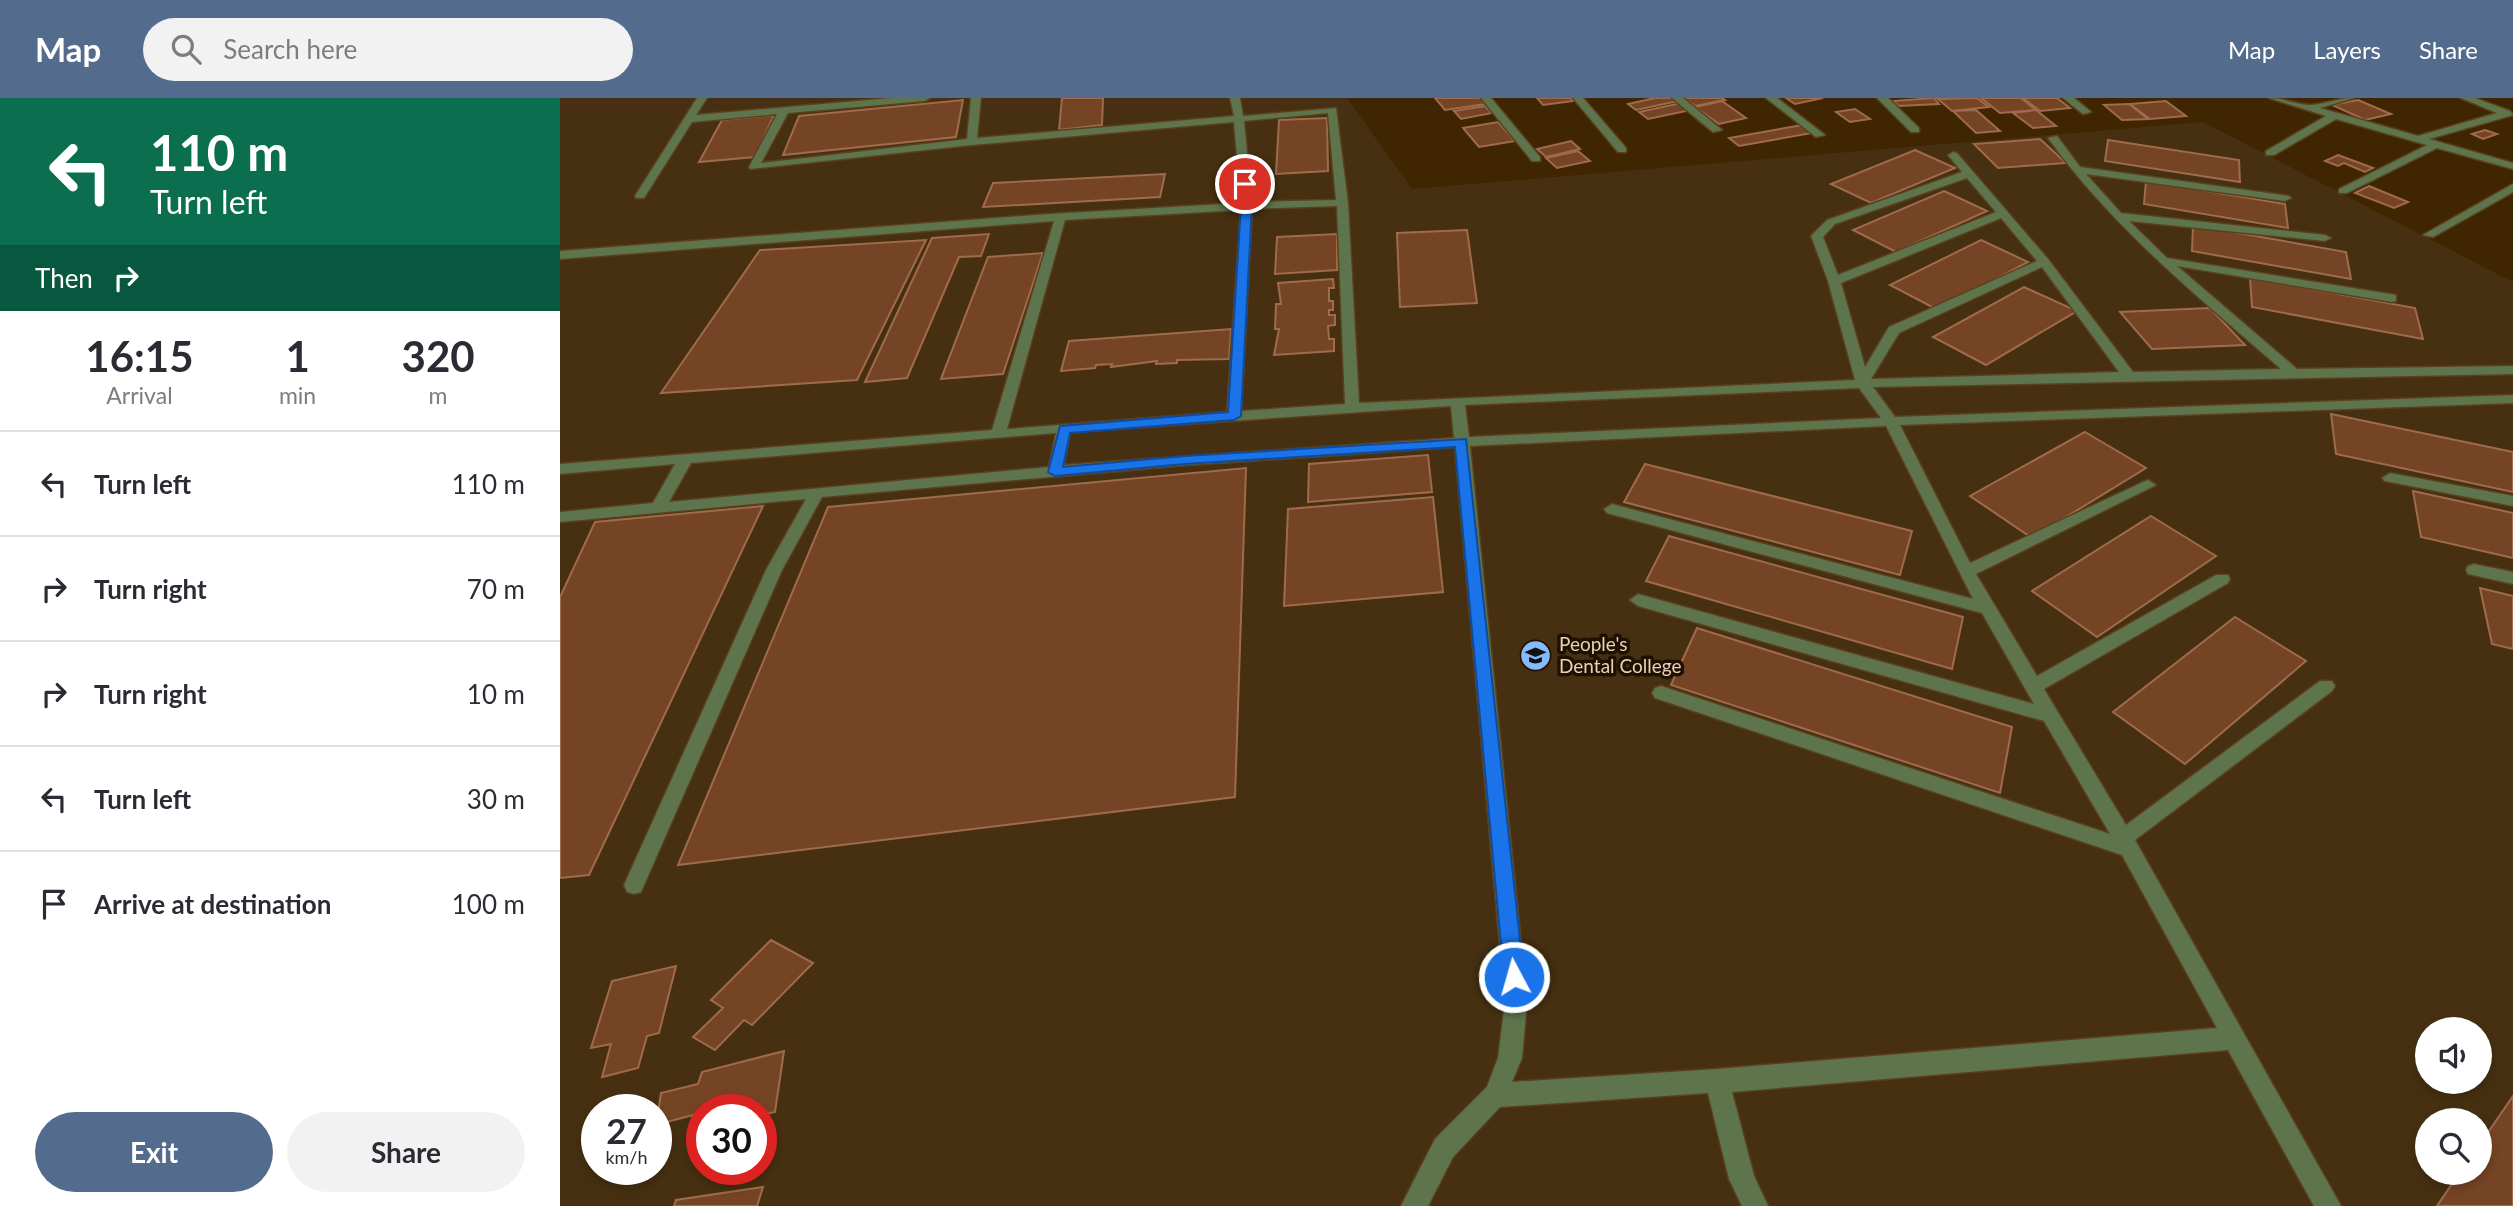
<!DOCTYPE html>
<style>
:root{--surface:#fff;--page:#f2f2f3;--text:#2b2b33;--muted:#7c7c81;--line:#e1e1e2;--accent:#536c8d}
body{margin:0;font-family:Lato,sans-serif;background:var(--page);color:var(--text);height:100vh;display:flex;flex-direction:column;font-size:26px;white-space:nowrap}
*{box-sizing:border-box;margin:0}
p{font-size:23px;color:var(--muted)}
.icon{flex:none;width:38px;height:38px;fill:none;stroke:currentColor;stroke-width:2;stroke-linecap:round;stroke-linejoin:round}
.map{position:relative;flex:1;overflow:hidden}
.details{display:flex;flex-direction:column;background:var(--surface);width:560px}
.details>*{flex:none}
.guide{background:#0b6e4f;color:#fff;overflow:hidden}
.buttons{position:absolute;left:1855px;top:919px;display:grid;gap:14px}
.buttons a{display:grid;place-items:center;width:77px;height:77px;border-radius:50%;background:var(--surface);box-shadow:0 4px 10px #0003;font-size:35px}
.speed{position:absolute;left:21px;top:996px;display:flex;gap:14px;font-size:35px;font-weight:700;text-align:center}
.speed>*{display:grid;place-content:center;width:91px;height:91px;border-radius:50%;background:var(--surface);box-shadow:0 4px 10px #0003;line-height:1}
.speed small{font-size:18px;font-weight:400}
.speed .limit{border:10px solid #d22;background:#fff;color:#111}
.pin{position:absolute;display:grid;place-items:center;width:60px;height:60px;color:#fff;margin:-30px;border:4px solid #fff;border-radius:50%;box-shadow:0 2px 7px #0007}
.me{position:absolute;width:77px;margin:-38px;rotate:354deg;stroke-linejoin:round;filter:drop-shadow(0 0 5px #0008)}
.turn{display:flex;align-items:center;gap:24px;height:147px;padding:0 35px;font-size:32px}
.turn .icon{width:91px;height:91px;stroke-width:2.5}
.turn b{display:block;font-size:49px;line-height:60px}
.then{display:flex;align-items:center;height:66px;padding:0 35px;background:#0003;gap:14px;font-size:26px}
.eta{display:flex;justify-content:space-evenly;align-items:center;height:119px;text-align:center}
.eta b{font-size:42px;font-weight:700;line-height:49px}
.button{display:flex;gap:14px;margin-top:auto;padding:14px 35px}
.button a{flex:1;height:80px;border-radius:42px;background:var(--accent);color:#fff;font-size:28px;font-weight:700;line-height:80px;text-align:center}
.button a+a{background:var(--page);color:var(--text)}
ul{padding:0;list-style:none}
li{display:flex;align-items:center;gap:21px;height:105px;padding:0 35px;border-top:2px solid var(--line)}
li div{flex:1}
li b{display:block;font-size:26px}
li em{font-style:normal}
header{display:flex;align-items:center;gap:42px;box-sizing:border-box;height:98px;padding:0 35px;background:var(--accent);color:#fff}
header strong{font-size:33px}
nav{display:flex;gap:38px;margin-inline-start:auto;font-size:24px}
.search{width:490px;height:63px;background:var(--page);display:flex;align-items:center;gap:18px;box-sizing:border-box;padding:0 24px;border-radius:38px;color:var(--muted);font-size:26px}
main{display:flex;flex:1;min-height:0}
.map>svg:first-child{display:block}
.built{fill:#463011;fill-rule:evenodd}
.building{fill:#754424;stroke:#9f6b4b;stroke-width:2}
.lines{fill:none;stroke-linecap:round;stroke-linejoin:round}
.minor-casing{stroke:#5a411e;stroke-width:3}
.minor{fill:#5e744d;fill-rule:evenodd}
.route{fill:#1a73e8;stroke:#114b97;stroke-width:2}
.labels{text-anchor:middle;stroke-width:7;stroke-linejoin:round;paint-order:stroke}
.poi-label{font-size:19px;fill:#e6d2b9;stroke:#1f1000;text-anchor:start}
</style>
<header>
<strong>Map</strong>
<div class="search"><svg class="icon" aria-label="search" viewBox="0 0 24 24"><circle cx="10" cy="10" r="6"/><path d="M15 15l6 6"/></svg>Search here</div>
<nav><a>Map</a><a>Layers</a><a>Share</a></nav>
</header>
<main>
<section class="details">
<div class="guide">
<div class="turn"><svg class="icon" aria-label="left" viewBox="0 0 24 24"><path d="M17 20v-9H6M10 6l-5 5 5 5"/></svg><div><b>110 m</b>Turn left</div></div>
<div class="then">Then<svg class="icon" aria-label="right" viewBox="0 0 24 24"><path d="M7 20v-9h11M14 6l5 5-5 5"/></svg></div>
</div>
<div class="eta">
<div><b>16:15</b><p>Arrival</p></div>
<div><b>1</b><p>min</p></div>
<div><b>320</b><p>m</p></div>
</div>
<ul>
<li><svg class="icon" aria-label="left" viewBox="0 0 24 24"><path d="M17 20v-9H6M10 6l-5 5 5 5"/></svg><div><b>Turn left</b></div><em>110 m</em></li>
<li><svg class="icon" aria-label="right" viewBox="0 0 24 24"><path d="M7 20v-9h11M14 6l5 5-5 5"/></svg><div><b>Turn right</b></div><em>70 m</em></li>
<li><svg class="icon" aria-label="right" viewBox="0 0 24 24"><path d="M7 20v-9h11M14 6l5 5-5 5"/></svg><div><b>Turn right</b></div><em>10 m</em></li>
<li><svg class="icon" aria-label="left" viewBox="0 0 24 24"><path d="M17 20v-9H6M10 6l-5 5 5 5"/></svg><div><b>Turn left</b></div><em>30 m</em></li>
<li><svg class="icon" aria-label="arrive" viewBox="0 0 24 24"><path d="M6 21V4h12l-3 4 3 4H6"/></svg><div><b>Arrive at destination</b></div><em>100 m</em></li>
</ul>
<div class="button"><a>Exit</a><a>Share</a></div>
</section>
<div class="map">
<svg width="1953" height="1108" viewBox="0 0 1953 1108">
<rect width="100%" height="100%" fill="#3f2500"/>
<path class="built" d="M0,0H787L852,91L1643,24L1953,184V1108H0ZM1867,931H1920V984H1867ZM37,1012H96V1071H37ZM142,1012H201V1071H142ZM1867,1022H1920V1074H1867Z"/>
<g class="building">
<polygon points="502,0 543,0 542,27 499,32"/>
<polygon points="875,0 920,0 926,6 885,12"/>
<polygon points="977,0 1010,0 1013,3 983,7"/>
<polygon points="1095,0 1113,0 1118,3 1076,12 1068,6"/>
<polygon points="1123,0 1162,0 1165,2 1135,8"/>
<polygon points="1226,0 1263,0 1235,6"/>
<polygon points="1374,0 1379,6 1338,8 1333,3"/>
<polygon points="1417,0 1429,9 1392,13 1378,1"/>
<polygon points="1421,0 1461,0 1476,12 1440,15"/>
<polygon points="1463,0 1497,0 1510,10 1480,13"/>
<polygon points="403,2 396,39 223,57 239,18"/>
<polygon points="1798,2 1831,16 1805,22 1772,7"/>
<polygon points="1162,3 1186,20 1159,26 1135,9"/>
<polygon points="1606,3 1626,18 1590,21 1570,6"/>
<polygon points="1121,5 1131,12 1088,21 1079,14"/>
<polygon points="1569,6 1588,21 1562,22 1544,7"/>
<polygon points="925,8 932,15 901,21 894,13"/>
<polygon points="1295,11 1310,21 1290,24 1276,14"/>
<polygon points="1416,12 1440,33 1416,35 1393,13"/>
<polygon points="1476,12 1496,28 1473,30 1453,15"/>
<polygon points="214,17 195,59 139,64 162,22"/>
<polygon points="767,20 768,73 716,76 719,22"/>
<polygon points="938,24 955,43 919,49 903,30"/>
<polygon points="1242,27 1252,35 1179,48 1169,40"/>
<polygon points="1925,32 1937,36 1923,41 1912,36"/>
<polygon points="1480,41 1506,65 1438,70 1414,46"/>
<polygon points="1548,42 1679,62 1680,84 1545,63"/>
<polygon points="1011,43 1020,51 986,59 977,51"/>
<polygon points="1355,52 1395,70 1311,105 1271,86"/>
<polygon points="1018,53 1030,63 997,70 986,60"/>
<polygon points="1778,57 1813,70 1805,74 1784,65 1778,68 1765,63"/>
<polygon points="605,76 600,99 423,109 433,85"/>
<polygon points="1586,83 1725,106 1728,130 1584,106"/>
<polygon points="1809,88 1848,104 1834,110 1795,95"/>
<polygon points="1384,93 1427,113 1336,154 1293,132"/>
<polygon points="1633,127 1786,154 1791,181 1632,153"/>
<polygon points="907,132 917,205 840,209 837,135"/>
<polygon points="429,136 421,158 399,159 347,280 305,284 372,140"/>
<polygon points="777,136 777,172 715,176 717,139"/>
<polygon points="366,142 297,282 101,295 200,152"/>
<polygon points="1421,142 1468,164 1378,212 1330,187"/>
<polygon points="483,155 443,276 381,281 428,159"/>
<polygon points="1690,180 1855,210 1863,241 1692,209"/>
<polygon points="773,181 774,190 769,190 769,203 773,203 773,212 769,212 769,217 775,217 775,227 768,228 769,241 774,241 774,253 714,257 719,231 715,231 716,206 721,206 718,185"/>
<polygon points="1464,189 1517,213 1426,267 1373,239"/>
<polygon points="1650,210 1685,247 1592,251 1560,214"/>
<polygon points="671,231 669,261 617,262 617,265 596,266 597,263 551,269 552,266 536,267 535,270 501,273 509,243"/>
<polygon points="1771,316 1953,354 1953,394 1776,356"/>
<polygon points="1525,334 1586,370 1472,440 1410,398"/>
<polygon points="868,357 872,394 748,404 749,366"/>
<polygon points="1085,366 1352,433 1340,477 1064,404"/>
<polygon points="686,370 675,699 118,767 268,409"/>
<polygon points="1853,393 1953,415 1953,460 1861,439"/>
<polygon points="873,399 883,494 724,508 728,411"/>
<polygon points="203,408 29,777 0,780 0,499 35,424"/>
<polygon points="1591,418 1656,458 1537,539 1472,493"/>
<polygon points="1109,438 1403,519 1392,571 1086,483"/>
<polygon points="1920,490 1953,498 1953,551 1932,546"/>
<polygon points="1675,519 1746,563 1625,666 1553,614"/>
<polygon points="1137,530 1452,629 1440,695 1111,587"/>
<polygon points="211,842 253,865 192,927 184,922 155,952 133,939 163,910 151,902"/>
<polygon points="116,868 99,935 87,938 78,970 42,979 51,946 31,950 52,883"/>
<polygon points="224,953 215,1014 201,1017 201,1012 142,1012 142,1033 128,1037 133,1017 96,1027 101,995 138,986 142,974"/>
<polygon points="1953,998 1953,1108 1877,1108 1900,1074 1920,1074 1920,1046"/>
<polygon points="203,1089 197,1108 114,1108 116,1102"/>
</g>
<g class="lines">
<defs>
<g id="minor">
<path d="M137,0H147L136,17L331,0H370L365,3L228,15L201,65L407,41L411,0H421L417,40L674,18L670,0H680L683,18L776,10L788,105L799,305L1295,282L1268,183L1251,138L1267,122L1402,74L1388,57L1393,54L1397,55L1488,161L1573,274L1721,271C1637,198 1551,128 1488,40L1497,38L1520,69L1729,98L1731,100L1725,103L1526,76L1561,115L1765,137L1771,140L1765,143L1569,123L1607,160L1836,197V203L1832,204L1617,168L1737,271L1953,268V276L1313,289L1335,319L1953,297V305L1340,327L1410,465L1583,384L1588,382L1596,387L1416,476L1477,578L1656,477H1668L1670,481L1668,485L1484,591L1566,727L1760,583H1772L1775,588L1772,593L1575,742L1781,1108H1754L1668,952L1172,994L1194,1078L1208,1108H1182L1169,1081L1148,995L940,1009L893,1059L868,1108H841L875,1041L927,989L938,960L945,904L895,349L627,367L262,399L222,472L81,794L74,796L67,794L64,787L206,472L246,401L0,424V414L93,405L115,366L0,376V366L432,332L494,123L0,161V153L489,116L681,105L674,24L412,47L190,71L189,69L217,16L132,24L84,100H76L75,98ZM768,15L776,102L692,104L684,23ZM1407,80L1436,114L1278,177L1263,139L1275,126ZM777,108L785,306L681,313L692,111ZM681,112L667,314L447,331L505,122ZM1441,120L1477,163L1329,229L1305,269L1281,185ZM1482,169L1559,274L1311,281L1339,235ZM1299,290L1321,320L909,339L905,307ZM891,308L894,340L504,367L510,334ZM1326,328L1413,501L1052,406L1044,411L1047,415L1422,515L1474,606L1078,496L1070,502L1078,508L1484,623L1550,736L1101,588L1095,590L1092,595L1095,600L1562,757L1657,930L1157,971L952,984L962,960L967,904L910,348ZM496,335L489,369L109,404L131,365Z"/>
<polygon points="921,0 931,0 980,59 980,63 972,63"/>
<polygon points="1013,0 1023,0 1066,50 1066,54 1058,54"/>
<polygon points="1112,0 1123,0 1162,32 1153,34"/>
<polygon points="1206,0 1217,0 1265,37 1256,39"/>
<polygon points="1317,0 1328,0 1359,30 1359,34 1351,34"/>
<polygon points="1503,0 1514,0 1531,14 1523,16"/>
<path d="M1709,0C1723,0 1735,6 1749,7C1762,7 1778,0 1794,0L1760,10L1858,38L1937,15L1901,0H1915L1950,13L1953,17L1869,41L1953,65V71L1877,50L1787,95H1779V91L1867,47L1776,21L1714,57H1706V53L1766,18Z"/>
<polygon points="1953,86 1953,94 1873,139 1863,137"/>
<polygon points="1830,375 1953,398 1953,408 1825,383 1822,380"/>
<polygon points="1914,466 1953,474 1953,486 1908,476 1906,472 1908,468"/>
</g>
</defs>
<use href="#minor" class="minor-casing"/>
<use href="#minor" class="minor"/>
</g>
<polygon class="route" points="685,83 690,86 692,107 681,318 674,322 510,335 503,369 625,358 906,341 964,879 961,885 954,888 946,885 944,879 895,349 625,366 495,378 488,374 500,328 668,314 681,107 680,86"/>
<defs>
<symbol id="university-disc" viewBox="-11 -11 22 22"><circle r="9.5" fill="#84bcfb" stroke="#1f1000"/><path d="M0-5L7-2L0 1L-7-2ZM-4 1L0 2.5L4 1V4Q0 6-4 4Z" fill="#111"/></symbol>
</defs>
<g fill-rule="evenodd">
<use href="#university-disc" x="958" y="540" width="35" height="35"/>
</g>
<g class="labels">
<g class="poi-label">
<text x="999" y="553">People's<tspan x="999" dy="22">Dental College</tspan></text>
</g>
</g>
</svg>
<div class="buttons">
<a><svg class="icon" aria-label="sound" viewBox="0 0 24 24"><path d="M4 9h4l5-4v14l-5-4H4zM17 9q2 3 0 6"/></svg></a>
<a><svg class="icon" aria-label="search" viewBox="0 0 24 24"><circle cx="10" cy="10" r="6"/><path d="M15 15l6 6"/></svg></a>
</div>
<div class="speed"><div>27<small>km/h</small></div><div class="limit">30</div></div>
<div class="pin" style="left:685px;top:86px;background:#d93025"><svg class="icon" aria-label="arrive" viewBox="0 0 24 24"><path d="M6 21V4h12l-3 4 3 4H6"/></svg></div>
<svg class="me" style="left:954px;top:879px" viewBox="-20 -20 40 40"><circle r="17" fill="#1a73e8" stroke="#fff" stroke-width="3"/><path d="M0-11L8 9 0 5-8 9z" fill="#fff"/></svg>
</div>
</main>
